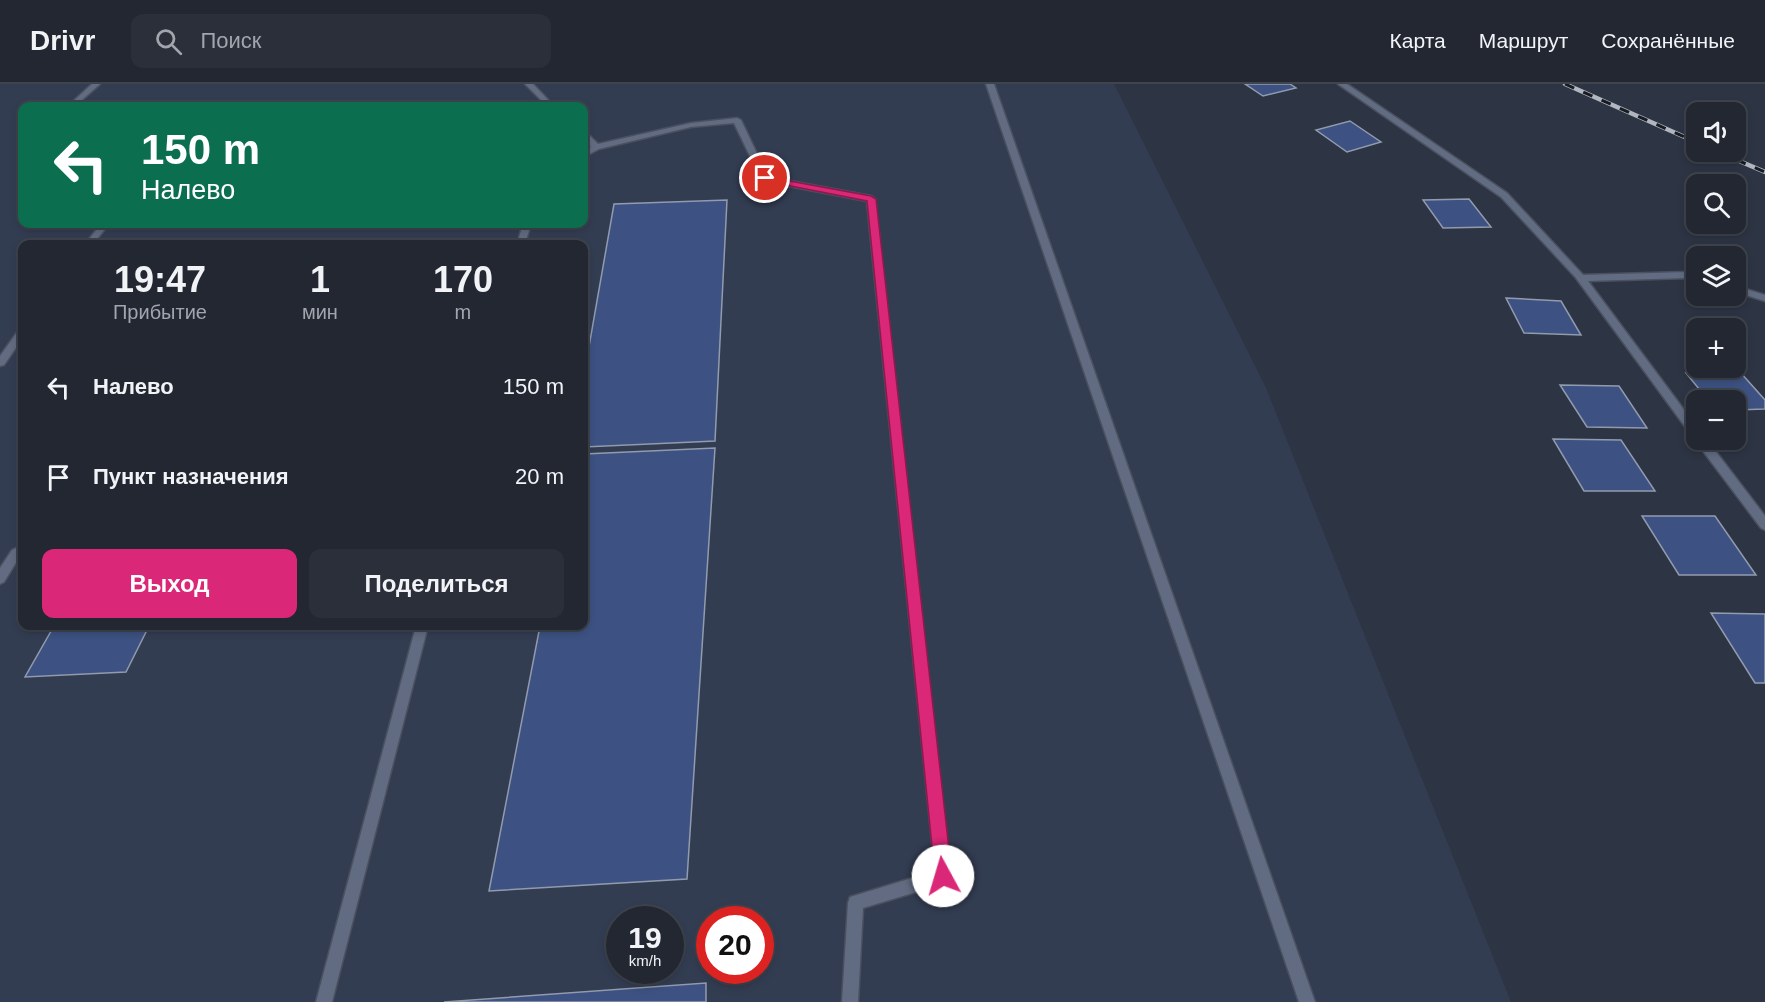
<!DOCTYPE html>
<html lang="ru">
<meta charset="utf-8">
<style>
:root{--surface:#222732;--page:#2a2f3a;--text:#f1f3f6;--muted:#a2a5ac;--line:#3f444d;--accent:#db2777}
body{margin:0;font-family:Helvetica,sans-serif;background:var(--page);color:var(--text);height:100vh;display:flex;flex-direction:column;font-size:22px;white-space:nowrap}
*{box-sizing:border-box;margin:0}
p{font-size:20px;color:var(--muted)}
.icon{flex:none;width:33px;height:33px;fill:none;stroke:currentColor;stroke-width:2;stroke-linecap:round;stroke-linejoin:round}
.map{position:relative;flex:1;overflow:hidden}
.drawer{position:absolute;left:18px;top:156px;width:570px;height:390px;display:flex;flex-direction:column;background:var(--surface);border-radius:12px;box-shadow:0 3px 9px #0003,0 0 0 2px var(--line)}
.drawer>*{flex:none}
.banner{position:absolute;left:18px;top:18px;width:570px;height:126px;border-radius:12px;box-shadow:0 3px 9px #0003,0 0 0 2px var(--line);background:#0b6e4f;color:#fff;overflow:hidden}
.controls{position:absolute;left:1686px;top:18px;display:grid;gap:12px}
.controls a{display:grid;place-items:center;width:60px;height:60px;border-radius:12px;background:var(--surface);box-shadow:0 3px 9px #0003,0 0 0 2px var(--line);font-size:30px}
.speed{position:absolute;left:606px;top:822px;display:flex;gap:12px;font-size:30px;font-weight:700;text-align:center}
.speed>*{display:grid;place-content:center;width:78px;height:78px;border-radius:50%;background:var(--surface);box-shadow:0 3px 9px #0003,0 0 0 2px var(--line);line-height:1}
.speed small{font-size:15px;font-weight:400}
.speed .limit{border:9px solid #d22;background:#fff;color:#111}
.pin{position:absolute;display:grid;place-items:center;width:51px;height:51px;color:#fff;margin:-26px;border:3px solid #fff;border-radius:50%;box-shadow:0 2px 6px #0007}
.me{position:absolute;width:66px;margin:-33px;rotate:354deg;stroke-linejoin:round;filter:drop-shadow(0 0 4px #0008)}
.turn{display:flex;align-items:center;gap:21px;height:126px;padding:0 24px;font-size:27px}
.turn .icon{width:78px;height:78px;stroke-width:2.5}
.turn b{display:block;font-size:42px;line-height:51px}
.eta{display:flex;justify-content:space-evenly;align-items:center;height:102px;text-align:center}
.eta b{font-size:36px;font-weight:700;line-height:42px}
.button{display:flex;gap:12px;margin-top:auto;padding:12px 24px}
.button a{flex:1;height:69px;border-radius:12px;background:var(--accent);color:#fff;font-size:24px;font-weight:700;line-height:69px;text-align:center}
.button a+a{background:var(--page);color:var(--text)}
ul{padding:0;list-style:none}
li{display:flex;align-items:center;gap:18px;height:90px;padding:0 24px}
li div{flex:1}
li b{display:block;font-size:22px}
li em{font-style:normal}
header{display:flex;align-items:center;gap:36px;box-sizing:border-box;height:84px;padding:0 30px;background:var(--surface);border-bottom:2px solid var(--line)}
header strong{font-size:28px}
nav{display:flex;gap:33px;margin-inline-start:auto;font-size:21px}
.search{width:420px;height:54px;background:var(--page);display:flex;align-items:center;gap:15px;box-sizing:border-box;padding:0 21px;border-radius:12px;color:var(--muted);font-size:22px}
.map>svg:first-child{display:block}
.built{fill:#333d52;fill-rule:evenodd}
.building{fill:#3d5282;stroke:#929bad;stroke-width:1.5}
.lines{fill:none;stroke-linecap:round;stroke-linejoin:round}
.lane-casing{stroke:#4a505e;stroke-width:3}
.street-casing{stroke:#4a505e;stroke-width:3}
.lane{fill:#616c82;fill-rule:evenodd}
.street{fill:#616c82;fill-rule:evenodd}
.rail-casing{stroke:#b1b6c0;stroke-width:4.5}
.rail{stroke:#181c22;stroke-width:3;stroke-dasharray:10;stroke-linecap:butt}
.route{fill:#db2777;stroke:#8e194d;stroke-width:1.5}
</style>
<header>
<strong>Drivr</strong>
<div class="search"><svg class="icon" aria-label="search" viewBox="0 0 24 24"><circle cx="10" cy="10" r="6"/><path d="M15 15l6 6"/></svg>Поиск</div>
<nav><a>Карта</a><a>Маршрут</a><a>Сохранённые</a></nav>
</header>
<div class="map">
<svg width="1765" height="918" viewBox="0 0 1765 918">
<rect width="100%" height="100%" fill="#2d3443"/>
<path class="built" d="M0,0H1114L1266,304L1511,918H0ZM22,22H584V140H22ZM22,160H584V542H22ZM620,836H670V886H620ZM710,836H760V886H710Z"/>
<g class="building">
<polygon points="1245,0 1290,0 1296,4 1263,12"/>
<polygon points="1350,37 1381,58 1347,68 1316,46"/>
<polygon points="1469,115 1491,143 1443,144 1423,116"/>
<polygon points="727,116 715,357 584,363 584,291 614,120"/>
<polygon points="1506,214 1561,217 1581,251 1524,249"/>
<polygon points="1740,288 1765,316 1765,325 1736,326 1736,316 1708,316 1686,289"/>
<polygon points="1560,301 1619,302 1647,344 1587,343"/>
<polygon points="1553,355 1621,356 1655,407 1584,407"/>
<polygon points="715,364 687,795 489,807 540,542 584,542 584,370"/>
<polygon points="1642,432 1715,432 1756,491 1679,491"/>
<polygon points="1711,529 1765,530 1765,599 1755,599"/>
<polygon points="54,542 149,542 126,588 25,593"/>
<polygon points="706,899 706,918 444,918"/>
</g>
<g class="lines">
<defs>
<g id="lane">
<polygon points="92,0 100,0 75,22 68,22"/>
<polygon points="525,0 533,0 554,22 547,22"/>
<polygon points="986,0 994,0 1315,918 1299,918"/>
<polygon points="1338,0 1347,0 1507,109 1584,192 1584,196 1578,196 1501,113"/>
<polygon points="737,34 741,36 768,93 871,112 875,115 951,792 948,797 943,800 863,824 858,918 842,918 848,819 850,813 935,787 867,117 762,97 734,39 691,43 599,65 584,73 584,68 591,63 584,55 584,49 587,49 598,60 691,39"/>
<polygon points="101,140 109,140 93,160 85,160"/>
<polygon points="523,140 531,140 525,160 517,160"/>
<polygon points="22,246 22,255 4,281 0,282 0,272 18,247"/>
<polygon points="16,464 20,466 22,469 4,498 0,500 0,484 12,466"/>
<polygon points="416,542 428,542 332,918 316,918"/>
</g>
<g id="street">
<polygon points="1687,188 1696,191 1696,197 1686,194 1588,197 1696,342 1696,353 1692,352 1576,194 1581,191"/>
<polygon points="1736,202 1765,211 1765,217 1736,208"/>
<polygon points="1696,354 1707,356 1765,432 1765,446 1761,444 1697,359"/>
</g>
</defs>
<use href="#lane" class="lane-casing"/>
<use href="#street" class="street-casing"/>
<use href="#lane" class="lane"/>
<use href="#street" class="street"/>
<defs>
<g id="rail">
<polyline points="1565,0 1696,58"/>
<polyline points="1718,68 1765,88"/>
</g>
</defs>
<use href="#rail" class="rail-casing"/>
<use href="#rail" class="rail"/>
</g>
<polygon class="route" points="762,92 871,112 876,115 952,792 950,798 943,800 937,798 935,792 867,117 765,97 762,97"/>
</svg>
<div class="controls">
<a><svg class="icon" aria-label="sound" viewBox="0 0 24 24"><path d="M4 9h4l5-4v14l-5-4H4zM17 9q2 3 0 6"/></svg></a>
<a><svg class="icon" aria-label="search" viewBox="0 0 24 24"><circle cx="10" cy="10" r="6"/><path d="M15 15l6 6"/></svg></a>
<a><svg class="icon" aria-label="layers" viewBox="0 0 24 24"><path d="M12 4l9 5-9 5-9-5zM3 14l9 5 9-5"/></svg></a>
<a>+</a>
<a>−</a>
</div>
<div class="speed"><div>19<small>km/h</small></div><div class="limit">20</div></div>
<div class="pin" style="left:765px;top:94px;background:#d93025"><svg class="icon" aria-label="arrive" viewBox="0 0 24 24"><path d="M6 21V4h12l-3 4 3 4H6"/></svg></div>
<svg class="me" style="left:943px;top:792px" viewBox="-20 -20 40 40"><circle r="19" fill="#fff"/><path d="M0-13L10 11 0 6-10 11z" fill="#db2777"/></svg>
<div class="banner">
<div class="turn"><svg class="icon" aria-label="left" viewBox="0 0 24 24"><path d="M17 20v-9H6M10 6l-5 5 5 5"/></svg><div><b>150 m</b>Налево</div></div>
</div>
<section class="drawer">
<div class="eta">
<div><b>19:47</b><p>Прибытие</p></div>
<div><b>1</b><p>мин</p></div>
<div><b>170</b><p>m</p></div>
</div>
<ul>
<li><svg class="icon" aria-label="left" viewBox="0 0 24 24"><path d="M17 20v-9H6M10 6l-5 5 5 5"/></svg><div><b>Налево</b></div><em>150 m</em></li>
<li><svg class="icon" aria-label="arrive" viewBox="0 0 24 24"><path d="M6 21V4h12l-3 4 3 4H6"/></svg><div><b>Пункт назначения</b></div><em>20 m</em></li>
</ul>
<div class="button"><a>Выход</a><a>Поделиться</a></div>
</section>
</div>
